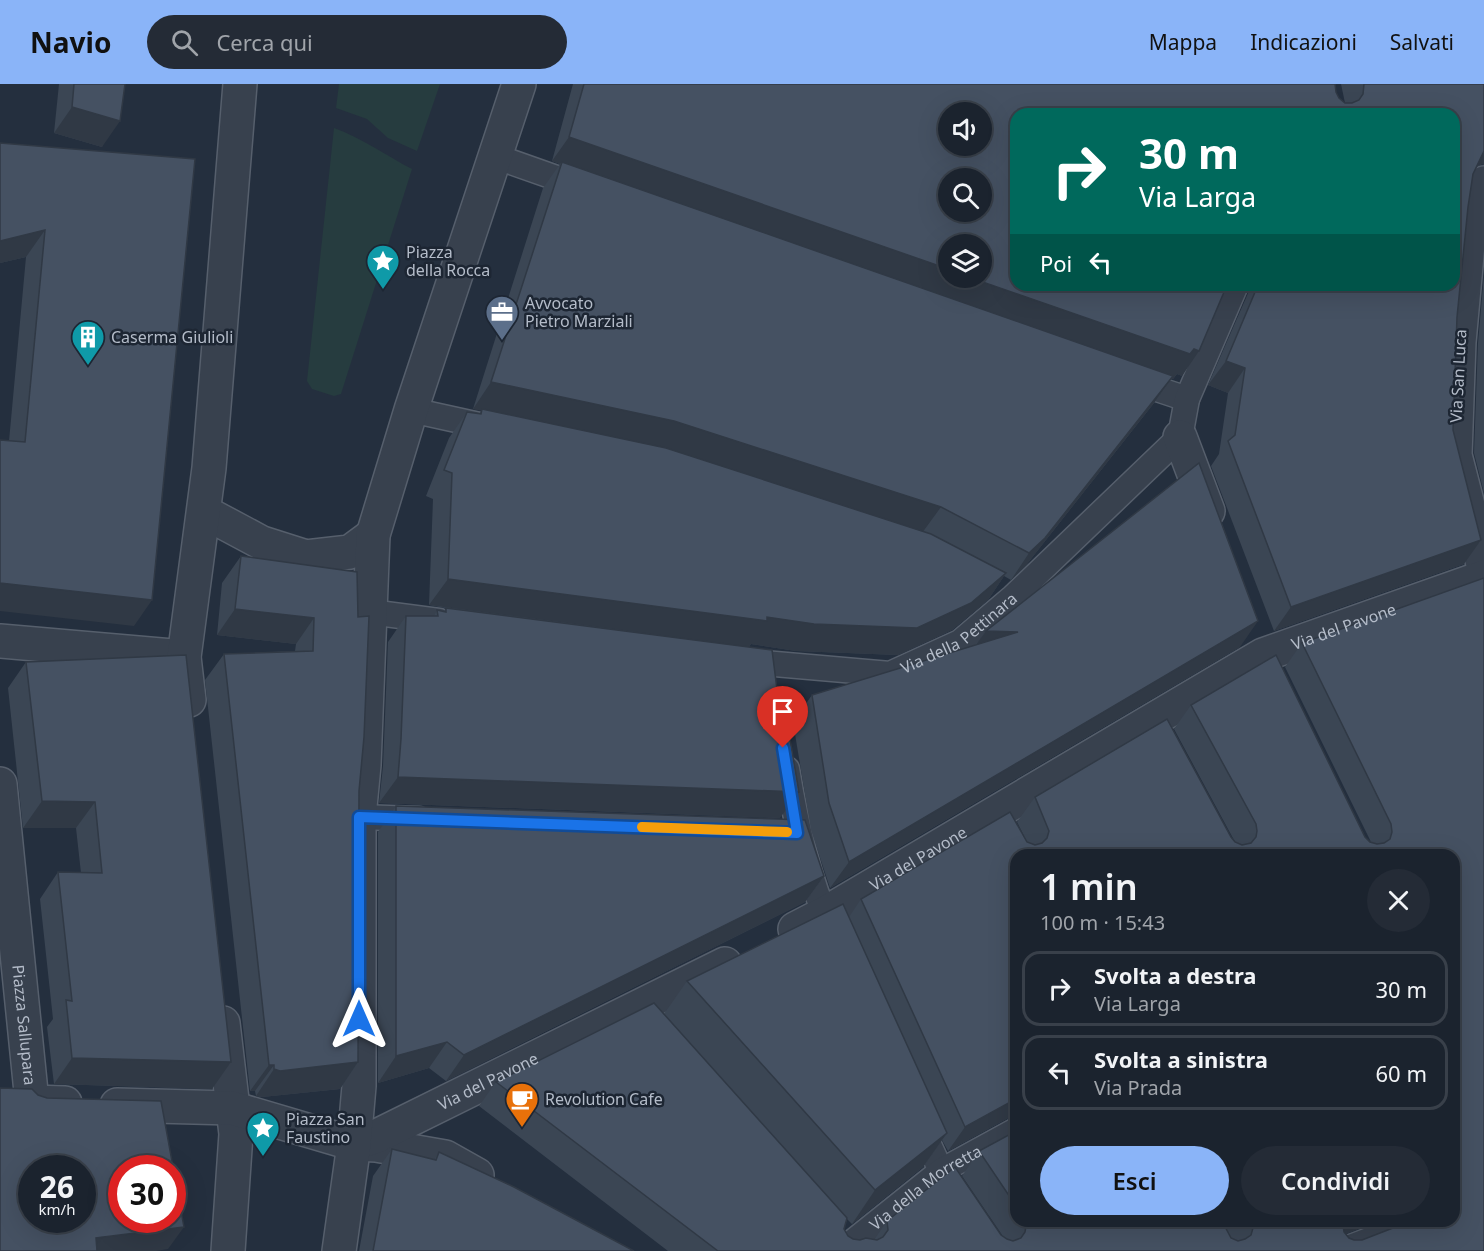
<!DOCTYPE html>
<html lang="it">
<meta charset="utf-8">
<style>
:root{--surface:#1b232e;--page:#242b36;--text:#f1f3f6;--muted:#a0a4aa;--line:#39404a;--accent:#8ab4f8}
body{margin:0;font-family:"Noto Sans",sans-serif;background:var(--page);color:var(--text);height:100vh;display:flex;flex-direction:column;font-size:22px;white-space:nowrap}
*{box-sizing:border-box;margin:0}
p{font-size:20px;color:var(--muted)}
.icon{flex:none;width:33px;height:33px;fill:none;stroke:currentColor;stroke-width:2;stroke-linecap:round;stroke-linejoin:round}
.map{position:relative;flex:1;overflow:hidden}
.side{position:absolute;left:1010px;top:765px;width:450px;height:378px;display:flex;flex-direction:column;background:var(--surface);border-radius:18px;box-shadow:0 6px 24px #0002,0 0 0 2px var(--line)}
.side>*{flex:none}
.banner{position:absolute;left:1010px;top:24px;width:450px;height:183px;border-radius:18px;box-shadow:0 6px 24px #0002,0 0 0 2px var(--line);background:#00695c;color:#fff;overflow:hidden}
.controls{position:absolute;left:938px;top:18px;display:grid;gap:12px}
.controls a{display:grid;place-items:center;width:54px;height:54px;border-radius:50%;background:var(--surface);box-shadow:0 6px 24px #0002,0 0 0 2px var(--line);font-size:30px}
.speed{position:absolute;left:18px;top:1071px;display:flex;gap:12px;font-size:30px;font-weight:700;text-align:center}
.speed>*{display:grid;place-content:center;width:78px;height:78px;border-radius:50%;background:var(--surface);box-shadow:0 6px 24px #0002,0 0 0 2px var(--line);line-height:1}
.speed small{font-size:15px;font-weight:400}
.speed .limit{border:9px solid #d22;background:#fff;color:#111}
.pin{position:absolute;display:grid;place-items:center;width:51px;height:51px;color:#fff;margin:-62px -26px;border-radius:50% 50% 50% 0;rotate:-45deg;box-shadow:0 0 6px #0007}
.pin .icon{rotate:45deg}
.me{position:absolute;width:66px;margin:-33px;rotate:0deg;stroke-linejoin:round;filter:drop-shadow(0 0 4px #0008)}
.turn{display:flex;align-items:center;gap:21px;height:126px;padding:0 30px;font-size:27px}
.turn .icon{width:78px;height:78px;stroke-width:2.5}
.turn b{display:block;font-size:42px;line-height:51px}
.then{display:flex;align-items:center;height:57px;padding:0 30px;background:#0003;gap:12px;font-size:22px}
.round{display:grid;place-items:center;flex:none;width:63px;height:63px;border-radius:32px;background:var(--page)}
.overview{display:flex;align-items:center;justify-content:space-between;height:102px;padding:0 30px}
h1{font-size:36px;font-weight:600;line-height:45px}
.action{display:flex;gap:12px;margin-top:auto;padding:12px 30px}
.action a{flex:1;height:69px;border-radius:36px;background:var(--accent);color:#111;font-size:24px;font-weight:600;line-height:69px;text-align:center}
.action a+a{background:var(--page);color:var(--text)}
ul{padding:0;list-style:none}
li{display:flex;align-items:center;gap:18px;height:75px;margin:0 12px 9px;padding:0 18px;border:3px solid var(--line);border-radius:18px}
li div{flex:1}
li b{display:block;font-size:22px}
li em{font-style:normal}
header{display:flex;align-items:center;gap:36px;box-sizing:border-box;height:84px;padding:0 30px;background:var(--accent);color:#111}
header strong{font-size:28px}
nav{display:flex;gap:33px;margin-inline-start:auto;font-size:21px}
.search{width:420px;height:54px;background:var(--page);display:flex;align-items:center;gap:15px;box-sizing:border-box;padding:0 21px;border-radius:33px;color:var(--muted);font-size:22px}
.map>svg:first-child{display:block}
.green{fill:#263c3f}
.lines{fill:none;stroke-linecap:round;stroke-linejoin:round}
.lane-casing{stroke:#565f6c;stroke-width:27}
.street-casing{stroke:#565f6c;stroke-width:36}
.lane{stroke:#38414e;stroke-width:24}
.street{stroke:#38414e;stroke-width:33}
.wall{fill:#3b4654;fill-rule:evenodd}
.shaded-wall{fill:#303945}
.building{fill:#455162;stroke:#303945;stroke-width:1.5;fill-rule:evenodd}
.route-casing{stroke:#114b97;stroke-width:15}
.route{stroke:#1a73e8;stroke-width:10}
.slow{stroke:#f59e0b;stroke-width:10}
.labels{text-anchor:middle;stroke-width:5;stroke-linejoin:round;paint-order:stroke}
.poi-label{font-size:16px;fill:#b4bcc9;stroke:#1d2633;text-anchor:start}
.street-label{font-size:16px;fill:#b4bcc9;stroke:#1d2633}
</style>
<header>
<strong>Navio</strong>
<div class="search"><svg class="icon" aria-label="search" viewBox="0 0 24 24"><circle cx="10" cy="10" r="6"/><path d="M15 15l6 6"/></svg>Cerca qui</div>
<nav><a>Mappa</a><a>Indicazioni</a><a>Salvati</a></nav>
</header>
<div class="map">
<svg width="1484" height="1167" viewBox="0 0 1484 1167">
<rect width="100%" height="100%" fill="#242f3e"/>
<g class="green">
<polygon points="339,0 440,0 417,67 388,54 367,35 336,24"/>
<path d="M334,44C362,54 385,71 412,85L341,310L334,312L312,305L307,297Z"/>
</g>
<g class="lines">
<defs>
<g id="lane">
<polyline points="494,72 582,103"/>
<polyline points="1133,297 1187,315"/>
<polyline points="411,326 493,344"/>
<polyline points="370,528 439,537"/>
<path id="s1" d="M741,577L890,590L960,558L1013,513L1180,353L1187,315L1236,201"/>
<path d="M787,685C796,740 808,794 831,845"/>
<polyline points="359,733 419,735"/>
<polyline points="920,1041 941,1087 995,1167"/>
<path id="s2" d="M841,1167L941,1087L1016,1046"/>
<polyline points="1340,1167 1395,1146 1399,1137"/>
</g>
<g id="street">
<polyline points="1484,99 1473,122 1469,149 1459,258 1455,371 1484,484"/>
<polyline points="1180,353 1208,427"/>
<polyline points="204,428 262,459 306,473 350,468 373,451"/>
<polyline points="0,557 184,573"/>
<polyline points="189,616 184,573 209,384 240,0"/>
<path id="s3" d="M0,700L32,1018L65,1019"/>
<path id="s4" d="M795,845L824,830L1263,571L1484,493"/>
<polyline points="223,939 236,1050 228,1167"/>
<polyline points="117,1021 232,1024 354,1060 376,1061 445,1073 477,1091"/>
<path id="s5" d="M354,1060L377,1052L725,880"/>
<polyline points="339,1167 354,1060 359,1002 359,733 364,681 373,451 411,326 519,0"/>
</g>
</defs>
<use href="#lane" class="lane-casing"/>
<use href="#street" class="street-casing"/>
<use href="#lane" class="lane"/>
<use href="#street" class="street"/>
</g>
<g class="wall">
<polygon points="59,0 125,0 102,63 54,49"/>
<polygon points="573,0 1335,0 1336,8 1339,14 1345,19 1341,0 1484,0 1484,81 1482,80 1477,83 1473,90 1468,123 1457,233 1453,346 1464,480 1274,547 1211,382 1219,370 1228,309 1208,301 1249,207 1250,201 1454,201 1016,30 1182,292 1177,290 1173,295 1171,294 1154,319 1027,480 1011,496 1004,492 988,516 952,546 898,571 796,567 751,560 749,563 780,734 379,719 383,682 388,558 406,532 434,532 437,526 444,527 446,524 429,521 433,415 426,412 449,354 467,328 479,330 482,326 473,325 543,104 560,80 552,77"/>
<polygon points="0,59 195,75 134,542 9,357 26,173 0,179"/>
<polygon points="1484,191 1484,409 1474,369 1478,259"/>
<polygon points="241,472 357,488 359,707 358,978 340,1005 262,1013 256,1012 255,1007 250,1007 205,596 224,570 295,567 296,560 217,551 222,499"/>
<path d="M1484,494V1167H668L479,1022L496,998L664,930L687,897L849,833L861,815L1024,752L1017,738L1035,713L1231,753L1235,758L1174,645L1191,621L1365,753L1371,758L1285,583L1302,559ZM1016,771H1454V1137L1362,1156H1354L1349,1154L1345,1150L1379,1137H1016V1047L979,1067L962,1092L1002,1151L887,1137L874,1156H860L853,1155L848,1152L844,1145L847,1135L852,1140L923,1083L942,1056L948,1067L1010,1033Z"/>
<polygon points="986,547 1240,563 830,804 811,746 793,638 812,611 976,561"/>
<polygon points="186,571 212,1005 54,1000 47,943 53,935 40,815 58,788 81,789 76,744 23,744 8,604 26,578"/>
<polygon points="396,722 824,792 805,818 446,997 429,984 378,999 378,748"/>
<polygon points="392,1065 434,1076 439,1068 634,1167 359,1167 373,1092"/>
</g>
<g class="shaded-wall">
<polygon points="72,23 120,37 102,63 54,49"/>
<polygon points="569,53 948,185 948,194 971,194 1199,267 1182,292 1177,290 1173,295 1171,294 1154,319 1027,480 1011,496 1029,469 562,78 560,80 552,77"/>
<polygon points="1484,67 1484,81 1482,80 1473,84"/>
<polygon points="45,146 26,173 0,179 0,157"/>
<polygon points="1226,277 1245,284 1228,309 1208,301"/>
<polygon points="491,298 674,337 941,423 922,449 655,363 473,325"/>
<polygon points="1481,456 1464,480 1274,547 1291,523"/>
<polygon points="1006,489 988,516 952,546 898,571 796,567 751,560 749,563 429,521 448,495 767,533"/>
<polygon points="0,499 152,516 134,542 0,527"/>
<polygon points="235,525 314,534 296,560 217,551"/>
<polygon points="1258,537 1240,563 830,804 849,778"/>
<polygon points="986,547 1018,548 967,573"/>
<polygon points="398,693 799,708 780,734 379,719"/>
<polygon points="42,717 95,718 76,744 23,744"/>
<polygon points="824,792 805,818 446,997 464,971"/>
<polygon points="447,958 429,984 378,999 396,972"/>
<polygon points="72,974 231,978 212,1005 54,1000"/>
<polygon points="358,978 340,1005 262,1013 256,1012 274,985"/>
<polygon points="269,981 274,981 255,1007 250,1007"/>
<polygon points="1016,1015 1016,1032 1010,1033 948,1067 965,1043"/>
<polygon points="947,1049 923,1083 852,1140 875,1106"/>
<polygon points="1344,1137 1379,1137 1335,1154"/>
<polygon points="184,1143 168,1165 156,1167 87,1167 96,1154"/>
</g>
<g class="building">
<polygon points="74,0 125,0 120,37 72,23"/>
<path d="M584,0H1335L1336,8L1339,14L1345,19H1352L1359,16L1363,10L1364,0H1484V67L1473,90L1468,123L1457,233L1453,346L1481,456L1291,523L1228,357L1235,351L1245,284L1226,277L1258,201H1454V30H1016V201H1227L1199,267L1194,265L1190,270L971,194H981V160H948V185L569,53ZM948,28H981V62H948ZM948,94H981V128H948Z"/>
<polygon points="0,59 195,75 152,516 0,499 0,356 25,358 45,146 0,157"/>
<polygon points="562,78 1173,292 1045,454 1029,469 941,423 674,337 491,298"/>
<polygon points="482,325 666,364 931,450 1006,489 971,519 917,544 814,540 767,533 767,537 448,495 452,389 444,386 467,328 481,330"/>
<polygon points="1199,379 1258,537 849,778 829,719 812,611 1018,548 986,547"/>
<polygon points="241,472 357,488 358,533 369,532 364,653 359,707 358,978 280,987 274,985 274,981 269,981 224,570 313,567 314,534 235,525"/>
<polygon points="1484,494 1484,1167 718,1167 496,998 654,919 847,1134 844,1145 848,1152 853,1155 860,1156 866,1154 877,1156 883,1153 888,1146 887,1137 955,1083 1001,1151 1007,1155 1013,1157 1021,1154 1025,1148 1026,1142 1025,1137 1222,1137 1231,1154 1238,1157 1245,1155 1251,1151 1253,1144 1252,1137 1345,1137 1343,1140 1344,1148 1349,1154 1354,1156 1362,1156 1411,1137 1454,1137 1454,771 1016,771 1016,1015 965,1043 861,815 1010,728 1027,758 1035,761 1042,759 1047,754 1049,747 1035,713 1167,635 1231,753 1235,758 1242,761 1251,759 1256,753 1257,747 1256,740 1191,621 1276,571 1365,753 1370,758 1377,760 1384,759 1390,755 1392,748 1391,740 1302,559"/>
<polygon points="446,524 772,566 779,621 784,620 799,708 398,693 401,655 406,532 438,532 437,526 446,528"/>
<polygon points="186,571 231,978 72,974 66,916 72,917 58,788 102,789 95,718 42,717 26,578"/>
<polygon points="396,722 805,736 824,792 464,971 447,958 396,972"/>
<polygon points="843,820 947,1049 875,1106 687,897"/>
<path d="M0,1004L32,1005L38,1011L47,1014L161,1017L184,1143L96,1154L97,1167H0ZM32,1084H82V1136H32ZM122,1084H172V1136H122Z"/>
<polygon points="1016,1047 1016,1122 979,1067"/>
<polygon points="392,1065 436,1076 439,1068 514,1103 634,1167 373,1167"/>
</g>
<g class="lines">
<defs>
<polyline id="route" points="359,935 359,733 797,749 783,664"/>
</defs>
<use href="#route" class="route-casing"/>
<use href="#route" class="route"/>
<polyline class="slow" points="642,743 787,748"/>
</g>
<defs>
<symbol id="sight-pin" viewBox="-11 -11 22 30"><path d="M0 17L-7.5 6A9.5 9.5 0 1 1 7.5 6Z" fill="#0f9aa8" stroke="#1d2633"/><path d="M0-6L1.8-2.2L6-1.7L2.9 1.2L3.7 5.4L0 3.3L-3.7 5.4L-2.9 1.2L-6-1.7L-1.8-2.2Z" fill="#fff"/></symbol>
<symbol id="office-pin" viewBox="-11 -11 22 30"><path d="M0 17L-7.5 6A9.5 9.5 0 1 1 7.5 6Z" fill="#5c6f8a" stroke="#1d2633"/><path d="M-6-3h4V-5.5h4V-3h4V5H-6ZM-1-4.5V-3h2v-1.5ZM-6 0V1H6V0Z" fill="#fff"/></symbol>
<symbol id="building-pin" viewBox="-11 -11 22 30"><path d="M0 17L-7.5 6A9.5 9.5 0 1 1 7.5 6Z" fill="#0f9aa8" stroke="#1d2633"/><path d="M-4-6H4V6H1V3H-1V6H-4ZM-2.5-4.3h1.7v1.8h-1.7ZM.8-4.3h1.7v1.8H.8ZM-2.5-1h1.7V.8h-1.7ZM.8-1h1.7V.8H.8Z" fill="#fff"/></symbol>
<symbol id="cafe-pin" viewBox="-11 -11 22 30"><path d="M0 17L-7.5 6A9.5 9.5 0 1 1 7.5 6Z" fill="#e8710a" stroke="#1d2633"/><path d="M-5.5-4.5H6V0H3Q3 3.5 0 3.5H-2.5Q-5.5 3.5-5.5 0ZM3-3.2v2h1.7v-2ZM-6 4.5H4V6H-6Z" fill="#fff"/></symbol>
</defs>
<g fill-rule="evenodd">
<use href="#sight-pin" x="364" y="158" width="38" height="52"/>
<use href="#office-pin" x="483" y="209" width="38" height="52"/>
<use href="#building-pin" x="69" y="234" width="38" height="52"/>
<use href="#cafe-pin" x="503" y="996" width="38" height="52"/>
<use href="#sight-pin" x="244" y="1025" width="38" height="52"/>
</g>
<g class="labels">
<g class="poi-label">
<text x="406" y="174">Piazza<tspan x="406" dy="18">della Rocca</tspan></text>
<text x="525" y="225">Avvocato<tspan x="525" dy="18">Pietro Marziali</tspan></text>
<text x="111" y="259">Caserma Giulioli</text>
<text x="545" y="1021">Revolution Cafe</text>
<text x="286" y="1041">Piazza San<tspan x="286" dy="18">Faustino</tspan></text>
</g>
<g class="street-label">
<text transform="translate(1458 292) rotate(-87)" y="6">Via San Luca</text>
<text dy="6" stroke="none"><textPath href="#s4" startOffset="628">Via del Pavone</textPath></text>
<text dy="6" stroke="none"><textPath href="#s1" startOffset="230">Via della Pettinara</textPath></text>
<text dy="6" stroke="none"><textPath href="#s4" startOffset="142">Via del Pavone</textPath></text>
<text dy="6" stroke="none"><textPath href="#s3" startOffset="242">Piazza Sallupara</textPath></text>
<text dy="6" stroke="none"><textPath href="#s5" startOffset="148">Via del Pavone</textPath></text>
<text dy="6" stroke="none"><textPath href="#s2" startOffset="106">Via della Morretta</textPath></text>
</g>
</g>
</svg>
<div class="controls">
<a><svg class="icon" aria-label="sound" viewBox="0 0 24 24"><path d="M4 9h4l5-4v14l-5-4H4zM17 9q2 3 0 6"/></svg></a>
<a><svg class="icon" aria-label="search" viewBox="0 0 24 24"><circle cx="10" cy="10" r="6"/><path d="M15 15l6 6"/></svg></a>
<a><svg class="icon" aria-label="layers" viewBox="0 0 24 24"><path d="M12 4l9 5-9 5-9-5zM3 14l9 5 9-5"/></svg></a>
</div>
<div class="speed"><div>26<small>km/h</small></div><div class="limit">30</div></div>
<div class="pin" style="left:783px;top:664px;background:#d93025"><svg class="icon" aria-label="arrive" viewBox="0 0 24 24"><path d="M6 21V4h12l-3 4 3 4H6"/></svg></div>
<svg class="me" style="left:359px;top:935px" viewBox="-20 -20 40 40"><path d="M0-17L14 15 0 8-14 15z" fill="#1a73e8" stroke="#fff" stroke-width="4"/></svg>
<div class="banner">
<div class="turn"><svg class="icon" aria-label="right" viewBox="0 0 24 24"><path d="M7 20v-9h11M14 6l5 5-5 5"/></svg><div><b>30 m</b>Via Larga</div></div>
<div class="then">Poi<svg class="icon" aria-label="left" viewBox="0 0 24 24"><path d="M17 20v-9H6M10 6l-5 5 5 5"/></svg></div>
</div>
<section class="side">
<div class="overview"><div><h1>1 min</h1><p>100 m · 15:43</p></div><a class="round"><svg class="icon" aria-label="close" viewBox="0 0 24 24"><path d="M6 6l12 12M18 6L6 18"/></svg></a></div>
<ul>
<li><svg class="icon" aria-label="right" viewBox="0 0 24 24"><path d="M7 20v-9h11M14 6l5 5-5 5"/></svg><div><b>Svolta a destra</b><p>Via Larga</p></div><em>30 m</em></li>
<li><svg class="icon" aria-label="left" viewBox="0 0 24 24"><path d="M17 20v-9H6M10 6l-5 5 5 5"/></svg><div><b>Svolta a sinistra</b><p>Via Prada</p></div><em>60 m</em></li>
</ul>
<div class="action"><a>Esci</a><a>Condividi</a></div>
</section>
</div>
